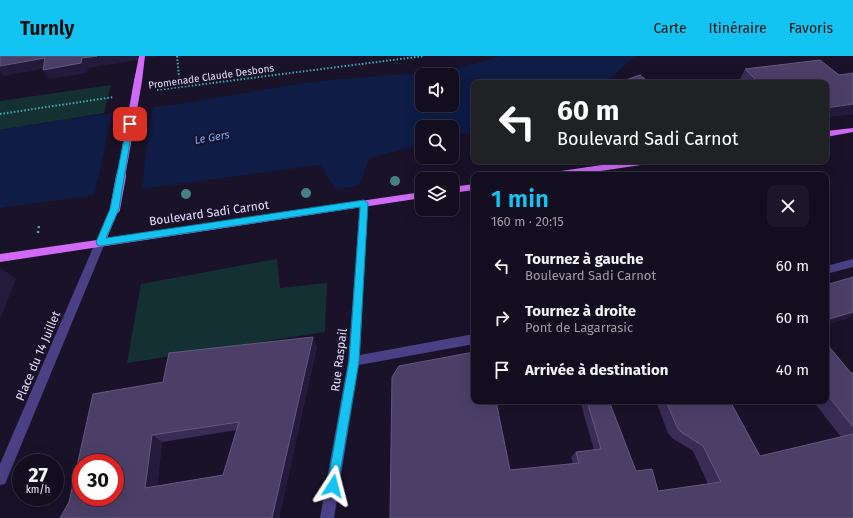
<!DOCTYPE html>
<html lang="fr">
<meta charset="utf-8">
<style>
:root{--surface:#130e1f;--page:#1c1728;--text:#f1f3f6;--muted:#9d9ca4;--line:#322e3d;--accent:#13c3f2}
body{margin:0;font-family:"Fira Sans",sans-serif;background:var(--page);color:var(--text);height:100vh;display:flex;flex-direction:column;font-size:15px;white-space:nowrap}
*{box-sizing:border-box;margin:0}
p{font-size:13px;color:var(--muted)}
.icon{flex:none;width:22px;height:22px;fill:none;stroke:currentColor;stroke-width:2;stroke-linecap:round;stroke-linejoin:round}
.map{position:relative;flex:1;overflow:hidden}
.drawer{position:absolute;left:471px;top:116px;width:358px;height:232px;display:flex;flex-direction:column;background:var(--surface);border-radius:8px;box-shadow:0 4px 16px #0002,0 0 0 1px var(--line)}
.drawer>*{flex:none}
.top-card{position:absolute;left:471px;top:24px;width:358px;height:84px;border-radius:8px;box-shadow:0 4px 16px #0002,0 0 0 1px var(--line);background:#202124;color:#fff;overflow:hidden}
.tools{position:absolute;left:415px;top:12px;display:grid;gap:8px}
.tools a{display:grid;place-items:center;width:44px;height:44px;border-radius:8px;background:var(--surface);box-shadow:0 4px 16px #0002,0 0 0 1px var(--line);font-size:20px}
.speed{position:absolute;left:12px;top:398px;display:flex;gap:8px;font-size:20px;font-weight:700;text-align:center}
.speed>*{display:grid;place-content:center;width:52px;height:52px;border-radius:50%;background:var(--surface);box-shadow:0 4px 16px #0002,0 0 0 1px var(--line);line-height:1}
.speed small{font-size:10px;font-weight:400}
.speed .limit{border:6px solid #d22;background:#fff;color:#111}
.pin{position:absolute;display:grid;place-items:center;width:34px;height:34px;color:#fff;margin:-17px;border-radius:8px;box-shadow:0 2px 6px #0006}
.me{position:absolute;width:44px;margin:-22px;rotate:9deg;stroke-linejoin:round;filter:drop-shadow(0 0 3px #0008)}
.turn{display:flex;align-items:center;gap:14px;height:84px;padding:0 20px;font-size:18px}
.turn .icon{width:52px;height:52px;stroke-width:2.5}
.turn b{display:block;font-size:28px;line-height:34px}
.round{display:grid;place-items:center;flex:none;width:42px;height:42px;border-radius:8px;background:var(--page)}
.overview{display:flex;align-items:center;justify-content:space-between;height:68px;padding:0 20px}
h1{font-size:24px;font-weight:600;line-height:30px;color:var(--accent)}
ul{padding:0;list-style:none}
li{display:flex;align-items:center;gap:12px;height:52px;padding:0 20px}
li div{flex:1}
li b{display:block;font-size:15px}
li em{font-style:normal}
header{display:flex;align-items:center;gap:24px;box-sizing:border-box;height:56px;padding:0 20px;background:var(--accent);color:#111}
header strong{font-size:19px}
nav{display:flex;gap:22px;margin-inline-start:auto;font-size:14px}
.map>svg:first-child{display:block}
.green{fill:#153033}
.water{fill:#0e1c46;fill-rule:evenodd}
.pier{fill:#191229}
.lines{fill:none;stroke-linecap:round;stroke-linejoin:round}
.path-far1{stroke:#38afb5;stroke-width:2;stroke-dasharray:1.5 2;stroke-linecap:butt}
.path{stroke:#38afb5;stroke-width:2.5;stroke-dasharray:2 3;stroke-linecap:butt}
.minor{fill:#4a4085;fill-rule:evenodd}
.major{fill:#d16af6;fill-rule:evenodd}
.major-bridge-far1{stroke:#d16af6;stroke-width:8}
.major-bridge{stroke:#d16af6;stroke-width:10}
.tree{fill:#468082}
.wall{fill:#392c56;fill-rule:evenodd}
.shaded-wall{fill:#241a3c}
.building{fill:#4b3f68;stroke:#63587f;fill-rule:evenodd}
.route{fill:#13c3f2;stroke:#0c7f9d}
.labels{text-anchor:middle;stroke-width:4;stroke-linejoin:round;paint-order:stroke}
.far-street-label{font-size:10px;fill:#e3dcfd;stroke:#191229}
.far-water-label{font-size:11px;font-style:italic;fill:#70aaf7;stroke:#191229}
.street-label{font-size:12px;fill:#e3dcfd;stroke:#191229}
</style>
<header>
<strong>Turnly</strong>
<nav><a>Carte</a><a>Itinéraire</a><a>Favoris</a></nav>
</header>
<div class="map">
<svg width="853" height="462" viewBox="0 0 853 462">
<rect width="100%" height="100%" fill="#191229"/>
<g class="green">
<polygon points="111,29 104,57 0,74 0,45"/>
<polygon points="277,203 280,232 327,227 325,276 127,307 141,228"/>
</g>
<path class="water" d="M501,0H635L607,25L601,27H474V75L452,81V71H422V89L369,102L359,130L335,133L320,109L0,152V74C64,63 127,55 191,46C235,39 278,30 322,25C382,18 443,20 501,0ZM422,19H452V49H422Z"/>
<polygon class="pier" points="153,49 141,135 94,141 113,54"/>
<g class="lines">
<g class="path-far1">
<polyline points="177,0 180,31"/>
<polyline points="157,34 424,0"/>
<polyline points="0,58 114,41"/>
</g>
<polyline class="path" points="38,177 39,169"/>
<g class="minor">
<polygon points="364,144 368,147 360,299 474,278 474,288 359,309 334,462 320,462 348,305 360,147"/>
<polygon points="100,183 105,187 5,428 0,429 0,408 95,187"/>
<polygon points="853,203 853,211 826,218 826,210"/>
</g>
<g class="major">
<polygon points="139,0 145,0 142,25 138,27 134,25"/>
<polygon points="853,72 853,76 826,81 826,75"/>
<polygon points="629,105 652,105 648,108 573,119 550,119 554,116"/>
<polygon points="474,128 474,134 452,137 452,131"/>
<polygon points="422,136 422,142 0,206 0,198 97,184 111,153 115,150 119,153 107,182"/>
</g>
<polyline class="major-bridge-far1" points="121,121 138,25"/>
<polyline class="major-bridge" points="115,153 121,120"/>
</g>
<g class="tree">
<circle cx="395" cy="125" r="5"/>
<circle cx="306" cy="137" r="5"/>
<circle cx="186" cy="138" r="5"/>
</g>
<g class="wall">
<polygon points="745,13 839,19 853,17 853,58 826,61 826,27 741,27 739,25"/>
<polygon points="826,287 851,317 853,317 853,462 390,462 510,414 573,408 571,401 576,396 594,394 580,345 609,345 636,415 658,435 708,428 693,395 672,382 668,377 656,345 730,345 760,400 841,381 813,345 826,345"/>
<path d="M317,290L279,462H60L163,326ZM237,374L223,419L157,430L162,386Z"/>
</g>
<g class="shaded-wall">
<polygon points="97,0 138,0 137,4 88,12 87,17 49,23 43,14 82,2"/>
<polygon points="145,0 158,0 146,2"/>
<polygon points="45,2 52,11 3,20 0,16 0,10"/>
<polygon points="853,48 853,58 826,61 826,52"/>
<polygon points="1,212 16,223 0,264 0,214"/>
<polygon points="853,256 853,261 826,269 826,264"/>
<polygon points="313,281 317,290 279,462 272,462"/>
<polygon points="152,379 162,386 156,437 145,432"/>
</g>
<g class="building">
<polygon points="0,0 97,0 82,2 81,7 43,14 45,2 0,10"/>
<polygon points="820,4 839,19 853,17 853,48 826,52 826,27 759,27 745,13"/>
<polygon points="640,19 650,27 617,27"/>
<polygon points="853,221 853,256 826,264 826,229"/>
<path d="M313,281L272,462H60L69,446L93,338L163,326L169,297ZM239,366L223,419L145,432L152,379ZM81,407H115V441H81Z"/>
<polygon points="826,287 851,317 853,317 853,371 826,337"/>
<polygon points="474,296 474,345 496,345 510,414 579,407 576,396 601,393 587,345 609,345 636,415 652,413 658,435 721,426 703,390 681,376 677,371 666,345 730,345 760,400 853,378 853,462 390,462 392,321 399,310"/>
</g>
<polygon class="route" points="130,65 133,68 119,153 106,182 364,144 368,147 359,305 337,435 333,436 329,435 327,430 349,305 360,151 100,190 97,189 96,186 110,153 127,68"/>
<g class="labels">
<g class="far-street-label">
<text transform="translate(211 20) rotate(-8)" y="4">Promenade Claude Desbons</text>
</g>
<g class="far-water-label">
<text transform="translate(212 81) rotate(-10)" y="4">Le Gers</text>
</g>
<g class="street-label">
<text transform="translate(209 157) rotate(-8)" y="4">Boulevard Sadi Carnot</text>
<text transform="translate(38 300) rotate(-67)" y="4">Place du 14 Juillet</text>
<text transform="translate(339 304) rotate(-83)" y="4">Rue Raspail</text>
</g>
</g>
</svg>
<div class="tools">
<a><svg class="icon" aria-label="sound" viewBox="0 0 24 24"><path d="M4 9h4l5-4v14l-5-4H4zM17 9q2 3 0 6"/></svg></a>
<a><svg class="icon" aria-label="search" viewBox="0 0 24 24"><circle cx="10" cy="10" r="6"/><path d="M15 15l6 6"/></svg></a>
<a><svg class="icon" aria-label="layers" viewBox="0 0 24 24"><path d="M12 4l9 5-9 5-9-5zM3 14l9 5 9-5"/></svg></a>
</div>
<div class="speed"><div>27<small>km/h</small></div><div class="limit">30</div></div>
<div class="pin" style="left:130px;top:68px;background:#d93025"><svg class="icon" aria-label="arrive" viewBox="0 0 24 24"><path d="M6 21V4h12l-3 4 3 4H6"/></svg></div>
<svg class="me" style="left:333px;top:430px" viewBox="-20 -20 40 40"><path d="M0-17L14 15 0 8-14 15z" fill="#13c3f2" stroke="#fff" stroke-width="4"/></svg>
<div class="top-card">
<div class="turn"><svg class="icon" aria-label="left" viewBox="0 0 24 24"><path d="M17 20v-9H6M10 6l-5 5 5 5"/></svg><div><b>60 m</b>Boulevard Sadi Carnot</div></div>
</div>
<section class="drawer">
<div class="overview"><div><h1>1 min</h1><p>160 m · 20:15</p></div><a class="round"><svg class="icon" aria-label="close" viewBox="0 0 24 24"><path d="M6 6l12 12M18 6L6 18"/></svg></a></div>
<ul>
<li><svg class="icon" aria-label="left" viewBox="0 0 24 24"><path d="M17 20v-9H6M10 6l-5 5 5 5"/></svg><div><b>Tournez à gauche</b><p>Boulevard Sadi Carnot</p></div><em>60 m</em></li>
<li><svg class="icon" aria-label="right" viewBox="0 0 24 24"><path d="M7 20v-9h11M14 6l5 5-5 5"/></svg><div><b>Tournez à droite</b><p>Pont de Lagarrasic</p></div><em>60 m</em></li>
<li><svg class="icon" aria-label="arrive" viewBox="0 0 24 24"><path d="M6 21V4h12l-3 4 3 4H6"/></svg><div><b>Arrivée à destination</b></div><em>40 m</em></li>
</ul>
</section>
</div>
